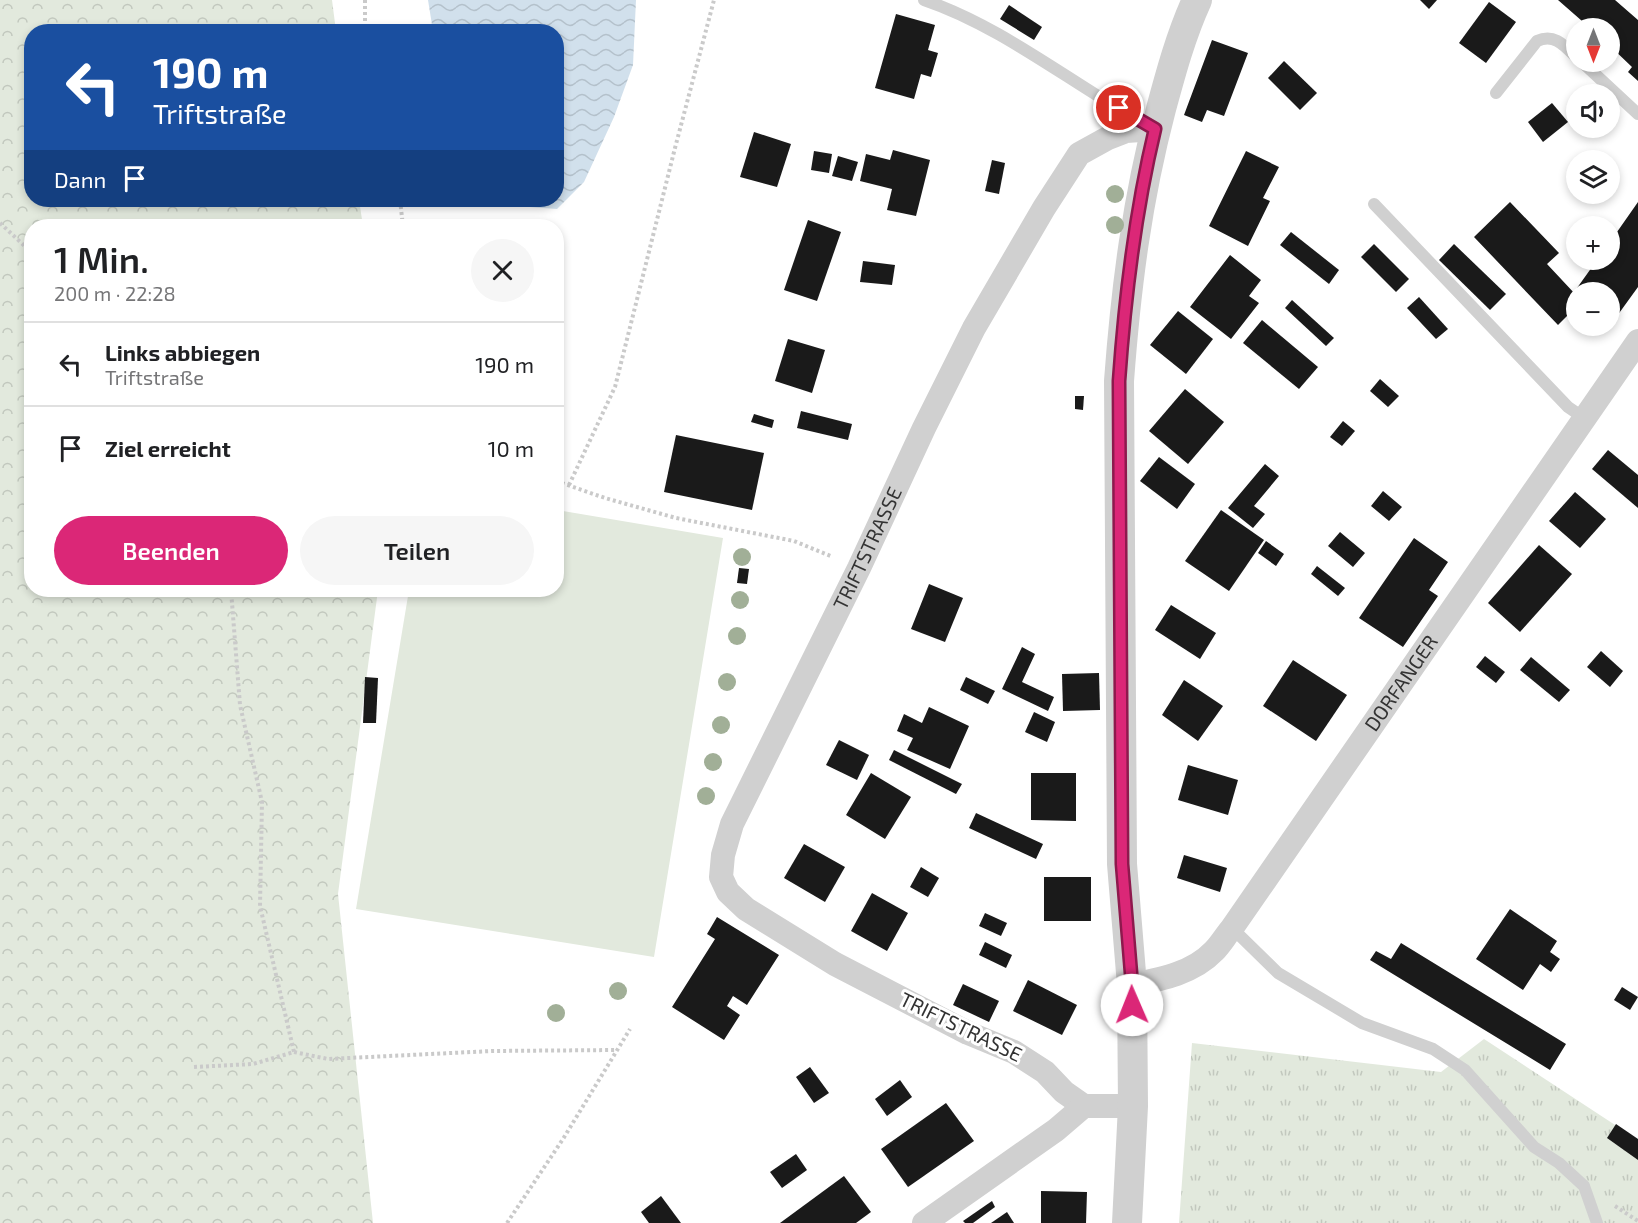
<!DOCTYPE html>
<html lang="de">
<meta charset="utf-8">
<style>
:root{--surface:#fff;--page:#f6f6f6;--text:#202124;--muted:#757577;--line:#e0e0e0;--accent:#db2777}
body{margin:0;font-family:"Exo 2",sans-serif;background:var(--page);color:var(--text);height:100vh;display:flex;flex-direction:column;font-size:22px;white-space:nowrap}
*{box-sizing:border-box;margin:0}
p{font-size:20px;color:var(--muted)}
.icon{flex:none;width:33px;height:33px;fill:none;stroke:currentColor;stroke-width:2;stroke-linecap:round;stroke-linejoin:round}
.map{position:relative;flex:1;overflow:hidden}
.drawer{position:absolute;left:24px;top:219px;width:540px;height:378px;display:flex;flex-direction:column;background:var(--surface);border-radius:24px;box-shadow:0 3px 9px #0003}
.drawer>*{flex:none}
.top-card{position:absolute;left:24px;top:24px;width:540px;height:183px;border-radius:24px;box-shadow:0 3px 9px #0003;background:#1a4fa0;color:#fff;overflow:hidden}
.needle{width:39px;rotate:180deg}
.fabs{position:absolute;left:1566px;top:18px;display:grid;gap:12px}
.fabs a{display:grid;place-items:center;width:54px;height:54px;border-radius:50%;background:var(--surface);box-shadow:0 3px 9px #0003;font-size:30px}
.pin{position:absolute;display:grid;place-items:center;width:51px;height:51px;color:#fff;margin:-26px;border:3px solid #fff;border-radius:50%;box-shadow:0 2px 6px #0007}
.me{position:absolute;width:66px;margin:-33px;rotate:359deg;stroke-linejoin:round;filter:drop-shadow(0 0 4px #0008)}
.turn{display:flex;align-items:center;gap:21px;height:126px;padding:0 30px;font-size:27px}
.turn .icon{width:78px;height:78px;stroke-width:2.5}
.turn b{display:block;font-size:42px;line-height:51px}
.then{display:flex;align-items:center;height:57px;padding:0 30px;background:#0003;gap:12px;font-size:22px}
.round{display:grid;place-items:center;flex:none;width:63px;height:63px;border-radius:32px;background:var(--page)}
.head{display:flex;align-items:center;justify-content:space-between;height:102px;padding:0 30px}
h1{font-size:36px;font-weight:600;line-height:45px}
.primary-button{display:flex;gap:12px;margin-top:auto;padding:12px 30px}
.primary-button a{flex:1;height:69px;border-radius:36px;background:var(--accent);color:#fff;font-size:24px;font-weight:600;line-height:69px;text-align:center}
.primary-button a+a{background:var(--page);color:var(--text)}
ul{padding:0;list-style:none}
li{display:flex;align-items:center;gap:18px;height:84px;padding:0 30px;border-top:2px solid var(--line)}
li div{flex:1}
li b{display:block;font-size:22px}
li em{font-style:normal}
.map>svg:first-child{display:block}
.grass{fill:#e2e9dd}
.forest{fill:url(#forest-crowns)}
.park{fill:url(#park-tufts)}
.water{fill:url(#water-waves)}
.building{fill:#1a1a1a}
.lines{fill:none;stroke-linecap:round;stroke-linejoin:round}
.path{stroke:#cacaca;stroke-width:4;stroke-dasharray:3 3;stroke-linecap:butt}
.service{stroke:#d0d0d0;stroke-width:12}
.minor{stroke:#d0d0d0;stroke-width:24}
.tertiary{stroke:#d0d0d0;stroke-width:30}
.tree{fill:#a1af97}
.route-casing{stroke:#8e194d;stroke-width:15}
.route{stroke:#db2777;stroke-width:10}
.labels{text-anchor:middle;stroke-width:6;stroke-linejoin:round;paint-order:stroke}
.street-label{font-size:20px;fill:#333;stroke:#fff}
</style>
<div class="map">
<svg width="1638" height="1223" viewBox="0 0 1638 1223">
<defs>
<pattern id="forest-crowns" width="20" height="18" patternUnits="userSpaceOnUse" patternTransform="scale(1.5)"><rect width="20" height="18" fill="#e2e9dd"/><path d="M2 6a3 3 0 1 1 6 0M12 15a3 3 0 1 1 6 0" fill="none" stroke="#c2c8be"/></pattern>
<pattern id="park-tufts" width="24" height="20" patternUnits="userSpaceOnUse" patternTransform="scale(1.5)"><rect width="24" height="20" fill="#e2e9dd"/><path d="M3 7l-1-3M5 7V3M7 7l1-3M15 17l-1-3M17 17v-4M19 17l1-3" fill="none" stroke="#c2c8be"/></pattern>
<pattern id="water-waves" width="16" height="10" patternUnits="userSpaceOnUse" patternTransform="scale(1.5)"><rect width="16" height="10" fill="#d1e0ec"/><path d="M0 5q4-4 8 0t8 0" fill="none" stroke="#b4c1cb"/></pattern>
</defs>
<rect width="100%" height="100%" fill="#fff"/>
<polygon class="grass" points="557,510 723,538 654,957 356,909 409,590 556,590"/>
<polygon class="forest" points="0,0 332,0 336,31 32,32 32,200 359,200 363,226 32,226 32,590 378,590 338,894 373,1223 0,1223"/>
<polygon class="park" points="1484,1039 1638,1140 1638,1223 1179,1223 1192,1043 1441,1072"/>
<polygon class="water" points="428,0 636,0 633,65 614,117 584,182 557,209 516,206 507,200 556,200 556,32 433,31"/>
<g class="building">
<polygon points="1420,0 1437,0 1429,9"/>
<polygon points="1558,0 1615,0 1638,20 1638,81 1628,72 1632,67 1610,46 1610,28 1590,28"/>
<polygon points="1489,2 1516,22 1486,63 1459,43"/>
<polygon points="1009,5 1042,27 1034,40 1000,19"/>
<polygon points="896,14 935,25 928,50 938,53 931,77 921,74 914,99 875,88"/>
<polygon points="1212,40 1248,53 1224,116 1207,110 1202,122 1184,115"/>
<polygon points="1284,61 1317,93 1300,110 1268,78"/>
<polygon points="1552,103 1568,122 1543,142 1528,122"/>
<polygon points="754,132 791,144 777,187 740,177"/>
<polygon points="893,150 930,160 916,216 887,210 892,189 860,181 866,154 890,160"/>
<polygon points="814,151 832,154 829,173 811,170"/>
<polygon points="1246,151 1279,167 1263,198 1270,201 1248,246 1209,226"/>
<polygon points="838,156 858,162 852,181 832,176"/>
<polygon points="992,160 1005,163 999,194 985,191"/>
<polygon points="1510,202 1559,253 1547,264 1576,295 1576,307 1558,325 1474,237"/>
<polygon points="1638,202 1638,287 1617,316 1610,311 1610,292 1583,292 1577,288 1597,260 1610,260 1610,242"/>
<polygon points="808,220 841,232 817,301 784,290"/>
<polygon points="1291,232 1339,270 1329,284 1280,245"/>
<polygon points="1374,244 1409,279 1396,292 1361,257"/>
<polygon points="1454,244 1506,294 1490,310 1439,260"/>
<polygon points="1230,255 1261,280 1249,296 1259,303 1231,339 1190,307"/>
<polygon points="863,261 895,265 892,285 860,282"/>
<polygon points="1419,297 1448,329 1436,339 1407,308"/>
<polygon points="1292,300 1334,338 1326,346 1285,308"/>
<polygon points="1178,311 1213,339 1186,374 1150,345"/>
<polygon points="1262,320 1318,367 1299,389 1243,343"/>
<polygon points="788,339 825,350 812,393 775,381"/>
<polygon points="1380,379 1399,396 1388,407 1370,391"/>
<polygon points="1185,389 1224,422 1188,464 1149,431"/>
<polygon points="1075,396 1084,396 1083,410 1075,409"/>
<polygon points="801,411 852,424 848,440 797,428"/>
<polygon points="754,414 774,420 772,428 751,422"/>
<polygon points="1343,421 1355,431 1342,446 1330,437"/>
<polygon points="676,435 764,453 752,510 664,492"/>
<polygon points="1608,450 1638,475 1638,508 1592,469"/>
<polygon points="1159,457 1195,484 1177,509 1140,481"/>
<polygon points="1265,464 1279,476 1254,506 1265,514 1253,528 1228,508"/>
<polygon points="1383,491 1402,507 1389,521 1371,506"/>
<polygon points="1575,492 1606,519 1580,548 1549,521"/>
<polygon points="1221,510 1264,540 1229,591 1185,561"/>
<polygon points="1340,532 1365,553 1353,567 1328,546"/>
<polygon points="1414,538 1448,562 1429,590 1438,596 1403,647 1359,618"/>
<polygon points="1266,541 1284,554 1276,566 1258,553"/>
<polygon points="1539,545 1572,574 1520,632 1488,603"/>
<polygon points="1317,566 1345,588 1338,596 1311,574"/>
<polygon points="739,568 749,569 747,584 737,583"/>
<polygon points="929,584 963,598 945,642 911,629"/>
<polygon points="1171,605 1216,633 1200,659 1155,630"/>
<polygon points="1022,647 1035,654 1022,682 1054,697 1048,711 1002,689"/>
<polygon points="1601,651 1623,671 1610,687 1587,667"/>
<polygon points="1485,656 1505,672 1496,683 1476,667"/>
<polygon points="1531,657 1570,690 1559,702 1520,670"/>
<polygon points="1293,660 1347,695 1316,741 1263,706"/>
<polygon points="1099,673 1100,710 1063,711 1062,674"/>
<polygon points="365,677 378,678 376,723 363,723"/>
<polygon points="966,677 995,691 988,704 960,690"/>
<polygon points="1184,680 1223,706 1198,741 1162,715"/>
<polygon points="929,707 969,726 950,769 907,750 913,738 897,731 904,714 922,723"/>
<polygon points="1034,712 1055,722 1047,742 1025,732"/>
<polygon points="839,740 869,755 857,780 826,765"/>
<polygon points="894,750 962,784 956,794 889,760"/>
<polygon points="1188,765 1238,780 1228,815 1178,800"/>
<polygon points="871,773 911,797 885,839 846,815"/>
<polygon points="1031,773 1076,773 1076,821 1031,820"/>
<polygon points="976,813 1043,844 1036,859 969,828"/>
<polygon points="804,844 845,867 825,902 784,878"/>
<polygon points="1184,855 1227,868 1220,892 1177,878"/>
<polygon points="921,867 939,878 928,897 910,887"/>
<rect x="1044" y="877" width="47" height="44"/>
<polygon points="872,893 908,913 887,951 851,931"/>
<polygon points="1510,909 1557,941 1550,952 1560,959 1551,972 1540,964 1523,990 1476,959"/>
<polygon points="985,913 1007,923 1001,936 979,926"/>
<polygon points="717,917 779,955 747,1005 733,996 727,1006 740,1015 724,1040 672,1007 715,939 707,934"/>
<polygon points="985,942 1012,955 1006,968 979,955"/>
<polygon points="1401,943 1566,1044 1550,1070 1370,960 1376,951 1391,959"/>
<polygon points="1028,980 1077,1005 1062,1035 1013,1011"/>
<polygon points="963,984 999,1001 989,1022 953,1005"/>
<polygon points="1622,987 1638,997 1630,1010 1614,1000"/>
<polygon points="810,1067 829,1093 814,1103 796,1077"/>
<polygon points="900,1080 912,1097 887,1116 875,1099"/>
<polygon points="946,1103 974,1141 908,1187 881,1149"/>
<polygon points="1616,1124 1638,1139 1638,1160 1607,1138"/>
<polygon points="796,1154 807,1170 782,1188 770,1172"/>
<polygon points="844,1176 871,1212 856,1223 780,1223"/>
<polygon points="1041,1191 1087,1192 1086,1223 1041,1223"/>
<polygon points="661,1196 681,1223 649,1223 641,1212"/>
<polygon points="992,1201 995,1207 973,1223 965,1223 963,1221"/>
<polygon points="1007,1212 1014,1223 991,1223"/>
</g>
<g class="lines">
<g class="path">
<polyline points="365,0 365,32"/>
<polyline points="400,200 403,226"/>
<polyline points="0,223 32,253"/>
<polyline points="556,481 605,498 676,518 794,541 833,557"/>
<polyline points="569,485 615,387 675,148 714,0"/>
<polyline points="294,1052 328,1059 492,1051 617,1050"/>
<polyline points="194,1067 253,1064 294,1052 260,906 262,802 240,705 231,590"/>
<polyline points="1615,1206 1638,1221"/>
<polyline points="507,1223 563,1139 630,1029"/>
</g>
<g class="service">
<path d="M924,0C986,21 1042,61 1098,96C1115,107 1133,116 1150,126"/>
<polyline points="1582,62 1638,114"/>
<path d="M1496,93L1537,41C1554,33 1564,45 1576,57"/>
<polyline points="1374,204 1568,407 1584,418"/>
<polyline points="1232,928 1278,973 1362,1023 1433,1049 1465,1070 1534,1147 1559,1163 1584,1186 1597,1223"/>
</g>
<g class="minor">
<path id="s1" d="M1132,985C1162,979 1193,973 1214,951C1221,944 1226,935 1232,928L1638,341"/>
<path id="s2" d="M1084,1106L1064,1092L1045,1072L1014,1052L968,1033L835,964L746,909L728,892L721,877L723,855L732,824L859,568L924,428L974,328L1044,208L1079,154L1108,138L1126,131L1156,129"/>
<polyline points="924,1223 1056,1130 1084,1106 1133,1106"/>
</g>
<path class="tertiary" d="M1127,1223L1133,1106L1132,985L1122,864L1119,381C1126,287 1137,200 1161,109C1171,72 1181,35 1197,0"/>
</g>
<g class="tree">
<circle cx="1115" cy="194" r="9"/>
<circle cx="1115" cy="225" r="9"/>
<circle cx="742" cy="557" r="9"/>
<circle cx="740" cy="600" r="9"/>
<circle cx="737" cy="636" r="9"/>
<circle cx="727" cy="682" r="9"/>
<circle cx="721" cy="725" r="9"/>
<circle cx="713" cy="762" r="9"/>
<circle cx="706" cy="796" r="9"/>
<circle cx="618" cy="991" r="9"/>
<circle cx="556" cy="1013" r="9"/>
</g>
<g class="lines">
<defs>
<path id="route" d="M1119,108L1155,129C1135,212 1125,296 1119,381L1122,864L1132,985V1005"/>
</defs>
<use href="#route" class="route-casing"/>
<use href="#route" class="route"/>
</g>
<g class="labels">
<g class="street-label">
<text dy="7" stroke="none"><textPath href="#s2" startOffset="796">TRIFTSTRASSE</textPath></text>
<text dy="7" stroke="none"><textPath href="#s1" startOffset="417">DORFANGER</textPath></text>
<text transform="translate(961 1027) rotate(26)" y="7">TRIFTSTRASSE</text>
</g>
</g>
</svg>
<div class="fabs">
<a><svg class="needle" viewBox="-14 -14 28 28"><path d="M0-13l5 13h-10z" fill="#e53935"/><path d="M0 13l5-13h-10z" fill="#757577"/></svg></a>
<a><svg class="icon" aria-label="sound" viewBox="0 0 24 24"><path d="M4 9h4l5-4v14l-5-4H4zM17 9q2 3 0 6"/></svg></a>
<a><svg class="icon" aria-label="layers" viewBox="0 0 24 24"><path d="M12 4l9 5-9 5-9-5zM3 14l9 5 9-5"/></svg></a>
<a>+</a>
<a>−</a>
</div>
<div class="pin" style="left:1119px;top:108px;background:#d93025"><svg class="icon" aria-label="arrive" viewBox="0 0 24 24"><path d="M6 21V4h12l-3 4 3 4H6"/></svg></div>
<svg class="me" style="left:1132px;top:1005px" viewBox="-20 -20 40 40"><circle r="19" fill="#fff"/><path d="M0-13L10 11 0 6-10 11z" fill="#db2777"/></svg>
<div class="top-card">
<div class="turn"><svg class="icon" aria-label="left" viewBox="0 0 24 24"><path d="M17 20v-9H6M10 6l-5 5 5 5"/></svg><div><b>190 m</b>Triftstraße</div></div>
<div class="then">Dann<svg class="icon" aria-label="arrive" viewBox="0 0 24 24"><path d="M6 21V4h12l-3 4 3 4H6"/></svg></div>
</div>
<section class="drawer">
<div class="head"><div><h1>1 Min.</h1><p>200 m · 22:28</p></div><a class="round"><svg class="icon" aria-label="close" viewBox="0 0 24 24"><path d="M6 6l12 12M18 6L6 18"/></svg></a></div>
<ul>
<li><svg class="icon" aria-label="left" viewBox="0 0 24 24"><path d="M17 20v-9H6M10 6l-5 5 5 5"/></svg><div><b>Links abbiegen</b><p>Triftstraße</p></div><em>190 m</em></li>
<li><svg class="icon" aria-label="arrive" viewBox="0 0 24 24"><path d="M6 21V4h12l-3 4 3 4H6"/></svg><div><b>Ziel erreicht</b></div><em>10 m</em></li>
</ul>
<div class="primary-button"><a>Beenden</a><a>Teilen</a></div>
</section>
</div>
